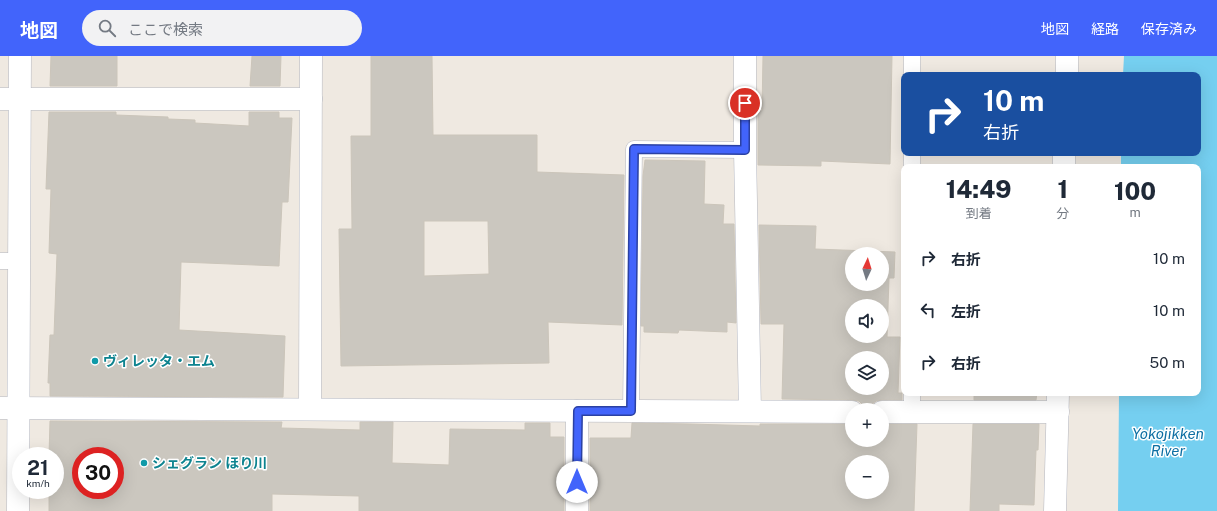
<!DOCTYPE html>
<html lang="ja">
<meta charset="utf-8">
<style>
:root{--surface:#fff;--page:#f2f2f3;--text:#1f2937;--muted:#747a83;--accent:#4264fb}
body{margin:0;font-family:"Public Sans","Noto Sans JP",sans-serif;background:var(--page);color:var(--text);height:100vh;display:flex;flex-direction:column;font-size:15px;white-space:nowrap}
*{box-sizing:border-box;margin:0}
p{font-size:13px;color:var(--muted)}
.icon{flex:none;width:22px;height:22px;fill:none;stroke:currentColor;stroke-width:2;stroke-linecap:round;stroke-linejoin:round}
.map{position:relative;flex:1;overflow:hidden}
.sheet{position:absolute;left:901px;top:108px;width:300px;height:232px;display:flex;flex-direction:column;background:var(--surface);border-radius:8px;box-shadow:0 4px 16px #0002}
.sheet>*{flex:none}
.top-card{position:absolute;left:901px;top:16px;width:300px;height:84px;border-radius:8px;box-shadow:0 4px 16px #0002;background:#1a4fa0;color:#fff;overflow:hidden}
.needle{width:26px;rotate:4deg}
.tools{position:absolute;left:845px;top:191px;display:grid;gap:8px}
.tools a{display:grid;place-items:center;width:44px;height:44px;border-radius:50%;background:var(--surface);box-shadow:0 4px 16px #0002;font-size:20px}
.speed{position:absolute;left:12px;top:391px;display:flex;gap:8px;font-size:20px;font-weight:700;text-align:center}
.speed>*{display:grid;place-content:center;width:52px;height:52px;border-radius:50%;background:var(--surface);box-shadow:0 4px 16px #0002;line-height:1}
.speed small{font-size:10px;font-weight:400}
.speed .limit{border:6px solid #d22;background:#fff;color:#111}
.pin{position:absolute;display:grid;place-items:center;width:34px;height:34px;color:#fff;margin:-17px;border:2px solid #fff;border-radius:50%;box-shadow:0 1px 4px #0007}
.me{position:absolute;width:44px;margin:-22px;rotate:0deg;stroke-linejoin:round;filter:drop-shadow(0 0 3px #0008)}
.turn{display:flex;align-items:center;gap:14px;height:84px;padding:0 16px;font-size:18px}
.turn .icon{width:52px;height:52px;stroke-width:2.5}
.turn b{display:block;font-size:28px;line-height:34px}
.eta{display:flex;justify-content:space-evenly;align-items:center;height:68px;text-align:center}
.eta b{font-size:24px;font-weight:800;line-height:28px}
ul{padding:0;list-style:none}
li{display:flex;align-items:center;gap:12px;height:52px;padding:0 16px}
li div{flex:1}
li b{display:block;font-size:15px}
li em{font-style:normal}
header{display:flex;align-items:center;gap:24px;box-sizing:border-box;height:56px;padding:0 20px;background:var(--accent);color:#fff}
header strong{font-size:19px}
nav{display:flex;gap:22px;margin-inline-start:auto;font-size:14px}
.search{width:280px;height:36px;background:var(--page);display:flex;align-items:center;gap:10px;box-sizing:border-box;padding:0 14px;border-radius:22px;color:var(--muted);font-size:15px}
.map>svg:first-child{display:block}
.water{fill:#75cff0}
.building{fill:#cbc7bf;stroke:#cbc5ba;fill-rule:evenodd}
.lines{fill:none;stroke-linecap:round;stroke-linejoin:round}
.lane-casing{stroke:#b4b7c1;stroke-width:17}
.street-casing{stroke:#b4b7c1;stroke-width:23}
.secondary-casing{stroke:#b4b7c1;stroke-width:23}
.lane{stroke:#fff;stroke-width:16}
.street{stroke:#fff;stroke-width:22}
.secondary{stroke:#fff;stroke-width:22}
.route-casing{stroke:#2b41a3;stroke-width:10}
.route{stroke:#4264fb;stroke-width:7}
.culture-dot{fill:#0f9aa8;stroke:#fff;stroke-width:1.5}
.labels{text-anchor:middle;stroke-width:3;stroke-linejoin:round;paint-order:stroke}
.culture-label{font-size:14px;font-weight:bold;fill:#0d838f;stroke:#fff;text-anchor:start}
.water-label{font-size:15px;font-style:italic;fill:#0d6fa3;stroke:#fff}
</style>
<header>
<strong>地図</strong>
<div class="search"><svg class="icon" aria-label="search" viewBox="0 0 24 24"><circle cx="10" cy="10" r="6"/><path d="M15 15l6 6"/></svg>ここで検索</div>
<nav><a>地図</a><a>経路</a><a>保存済み</a></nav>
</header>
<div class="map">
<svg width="1217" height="455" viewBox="0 0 1217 455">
<rect width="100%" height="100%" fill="#efe9e1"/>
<polygon class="water" points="1124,0 1217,0 1217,455 1118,455 1119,337 1198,337 1198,111 1121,111 1121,97 1198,97 1198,19 1123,19"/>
<g class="building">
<polygon points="51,0 117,0 117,30 50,30"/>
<polygon points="252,0 281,0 280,30 250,30"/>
<path d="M371,0H432L433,79H537V116L624,119L622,269L548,266L549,307L341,310L339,173H352L351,80H371ZM424,165H488L489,218L424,220Z"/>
<polygon points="763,0 892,0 890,108 821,105 821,110 758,109 758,54 762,55"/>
<polygon points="49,56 116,56 116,59 168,61 168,63 195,64 195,67 249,70 249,56 279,56 279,62 292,62 288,146 282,146 279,210 181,206 179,274 285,280 283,341 50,340 50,327 48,327 50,279 54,279 57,198 49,197 51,133 46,133"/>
<polygon points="645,104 705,105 704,148 724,149 723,168 734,168 736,267 727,266 727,276 679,274 678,277 644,276 644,270 641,270 643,120"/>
<path d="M759,169L816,170L815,193L895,196L894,222H889L887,281H900L898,337H902V344H882L876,345L871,349L870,354H864L863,349L859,345L852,344L782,343L784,268H761ZM852,198H882V228H852ZM852,250H882V280H852ZM852,302H882V332H852Z"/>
<polygon points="974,337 1037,337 1036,344 974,344"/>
<path d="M50,365L282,366L281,372L360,374V366H393L392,407L449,409L450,373L525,374V367H550V381H564V455H359V440L272,438V455H49V434H55V400H49ZM81,400H115V434H81Z"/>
<path d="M632,367L690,368L760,370V368H852V384H882V368H917L914,455H590V382H631ZM852,406H882V436H852Z"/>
<polygon points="973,368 1039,368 1038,394 1036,394 1034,449 999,448 999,455 970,455"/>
</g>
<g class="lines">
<defs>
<g id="lane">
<polyline points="912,19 912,0"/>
<polyline points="912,111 912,97"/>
<polyline points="0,205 20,205"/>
<polyline points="912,337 912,356"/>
<polyline points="631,355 634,93 745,94"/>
</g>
<g id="street">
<polyline points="745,0 745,94 750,355"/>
<polyline points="1067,19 1067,0"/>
<polyline points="0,43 311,43"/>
<polyline points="1064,111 1064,97"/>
<polyline points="0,352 852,356"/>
<polyline points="310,353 311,0"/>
<polyline points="882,356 1058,356"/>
<polyline points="577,455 577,355"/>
<polyline points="1055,455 1058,337"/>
</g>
<polyline id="secondary" points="18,455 20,0"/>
</defs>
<use href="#lane" class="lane-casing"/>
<use href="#street" class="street-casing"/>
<use href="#secondary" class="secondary-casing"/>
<use href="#lane" class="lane"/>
<use href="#street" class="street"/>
<use href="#secondary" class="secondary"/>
</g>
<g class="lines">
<defs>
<polyline id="route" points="577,426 578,355 631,355 634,93 745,94 745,47"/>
</defs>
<use href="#route" class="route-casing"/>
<use href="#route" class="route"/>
</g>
<g class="culture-dot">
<circle cx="95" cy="305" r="4"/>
<circle cx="144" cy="407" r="4"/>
</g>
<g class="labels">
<g class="culture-label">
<text x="103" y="310">ヴィレッタ・エム</text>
<text x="152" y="412">シェグラン ほり川</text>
</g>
<g class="water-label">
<text x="1168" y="383">Yokojikken<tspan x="1168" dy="17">River</tspan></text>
</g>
</g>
</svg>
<div class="tools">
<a><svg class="needle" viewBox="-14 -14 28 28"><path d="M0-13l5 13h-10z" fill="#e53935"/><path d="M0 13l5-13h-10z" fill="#747a83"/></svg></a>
<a><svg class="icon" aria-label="sound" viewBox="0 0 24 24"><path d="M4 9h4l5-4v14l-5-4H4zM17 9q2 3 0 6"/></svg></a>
<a><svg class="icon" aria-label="layers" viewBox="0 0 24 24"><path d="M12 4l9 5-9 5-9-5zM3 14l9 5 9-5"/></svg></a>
<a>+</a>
<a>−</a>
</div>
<div class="speed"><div>21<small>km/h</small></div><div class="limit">30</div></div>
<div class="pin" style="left:745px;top:47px;background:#d93025"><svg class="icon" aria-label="arrive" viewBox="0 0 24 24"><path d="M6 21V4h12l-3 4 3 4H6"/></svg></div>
<svg class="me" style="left:577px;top:426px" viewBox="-20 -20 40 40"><circle r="19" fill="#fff"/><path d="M0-13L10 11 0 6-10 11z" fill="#4264fb"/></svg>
<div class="top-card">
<div class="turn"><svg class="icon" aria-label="right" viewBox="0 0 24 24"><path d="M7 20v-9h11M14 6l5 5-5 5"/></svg><div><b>10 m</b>右折</div></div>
</div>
<section class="sheet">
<div class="eta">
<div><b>14:49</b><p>到着</p></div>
<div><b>1</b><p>分</p></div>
<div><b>100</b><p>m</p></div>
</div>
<ul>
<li><svg class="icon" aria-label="right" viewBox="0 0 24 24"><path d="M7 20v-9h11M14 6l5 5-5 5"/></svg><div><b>右折</b></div><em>10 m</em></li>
<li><svg class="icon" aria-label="left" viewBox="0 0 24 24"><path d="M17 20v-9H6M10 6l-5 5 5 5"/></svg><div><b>左折</b></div><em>10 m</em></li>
<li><svg class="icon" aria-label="right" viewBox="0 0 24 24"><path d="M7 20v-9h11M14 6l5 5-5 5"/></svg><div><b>右折</b></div><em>50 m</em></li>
</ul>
</section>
</div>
